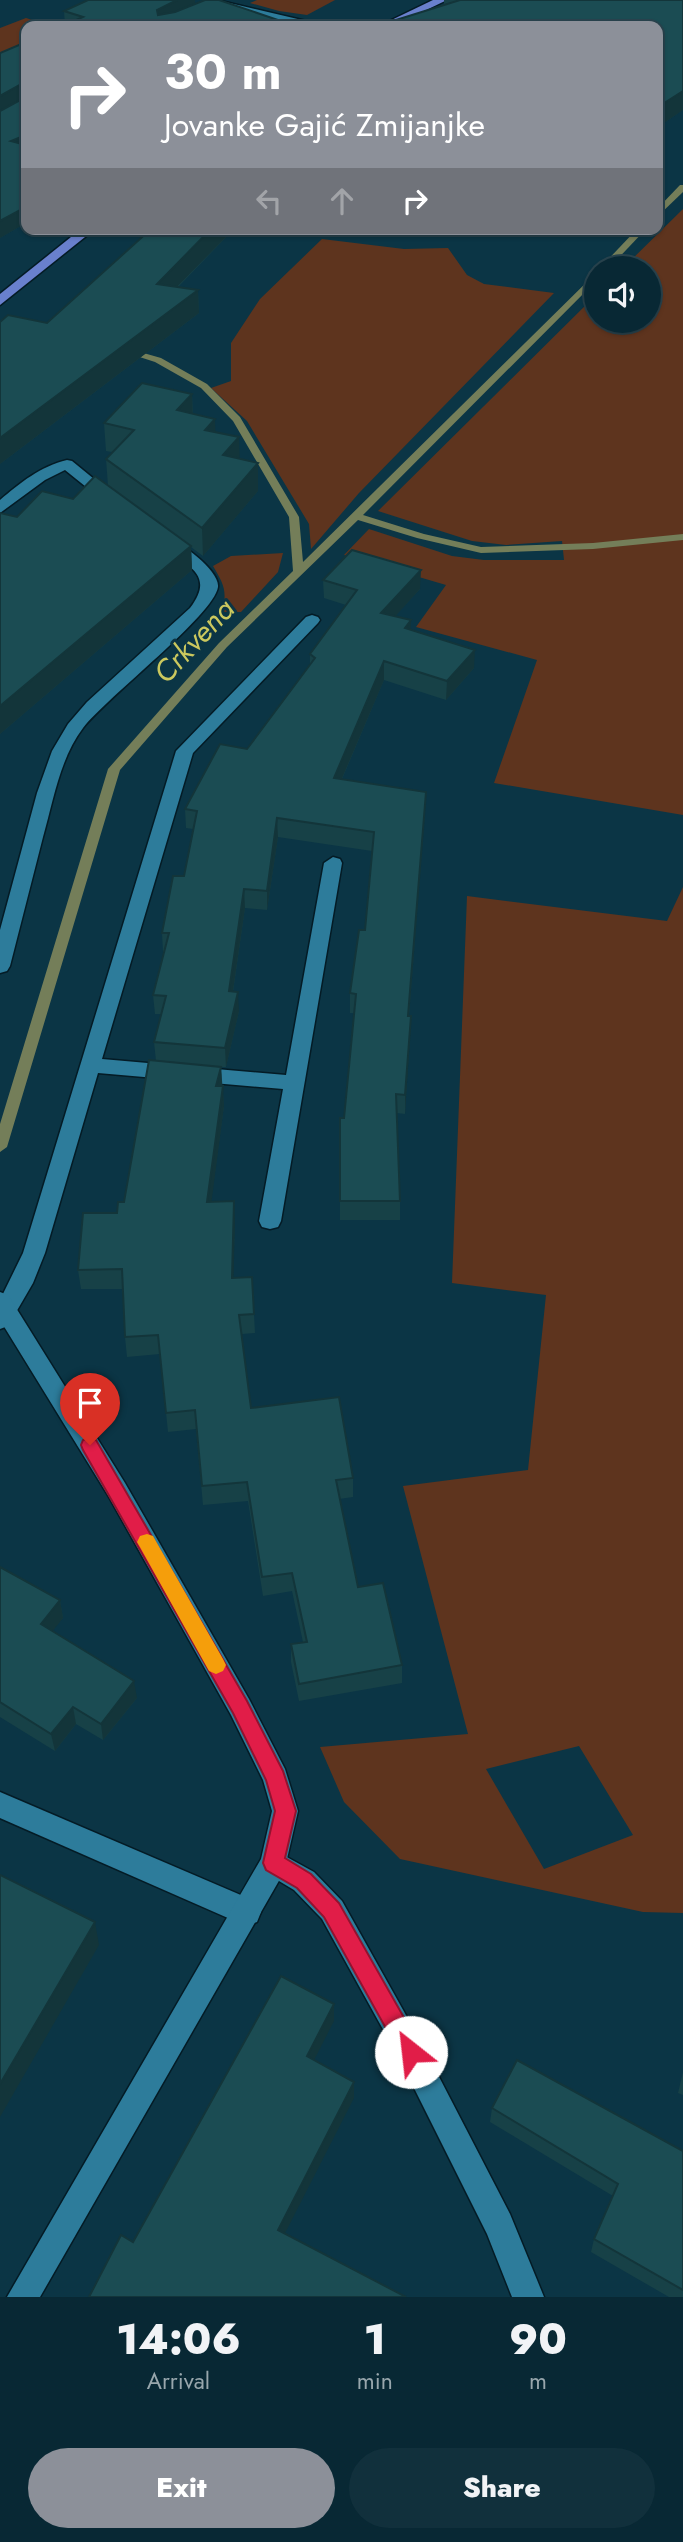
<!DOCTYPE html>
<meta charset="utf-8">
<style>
:root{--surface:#082834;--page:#11303c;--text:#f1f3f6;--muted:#98a6ac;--line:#29444f;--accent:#8c9099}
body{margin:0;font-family:Jost,sans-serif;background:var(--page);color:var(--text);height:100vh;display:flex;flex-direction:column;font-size:26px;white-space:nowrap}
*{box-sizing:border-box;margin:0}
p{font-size:23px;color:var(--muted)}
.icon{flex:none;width:38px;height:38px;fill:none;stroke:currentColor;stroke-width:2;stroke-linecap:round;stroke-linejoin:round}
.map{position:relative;height:2297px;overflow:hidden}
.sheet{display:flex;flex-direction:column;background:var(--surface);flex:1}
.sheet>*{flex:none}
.top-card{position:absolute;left:21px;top:21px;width:642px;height:214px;border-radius:14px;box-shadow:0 2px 5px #0004,0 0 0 2px var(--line);background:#8c9099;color:#fff;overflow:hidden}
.buttons{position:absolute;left:584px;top:256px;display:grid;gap:14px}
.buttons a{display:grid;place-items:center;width:77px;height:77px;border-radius:50%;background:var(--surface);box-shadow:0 2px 5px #0004,0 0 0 2px var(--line);font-size:35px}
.pin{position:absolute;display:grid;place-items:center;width:60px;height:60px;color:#fff;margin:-72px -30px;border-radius:50% 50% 50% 0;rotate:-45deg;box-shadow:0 0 7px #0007}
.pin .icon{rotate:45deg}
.me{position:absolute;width:77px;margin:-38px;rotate:331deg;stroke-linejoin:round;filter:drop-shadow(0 0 5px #0008)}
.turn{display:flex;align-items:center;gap:24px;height:147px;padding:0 28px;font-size:32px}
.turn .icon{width:91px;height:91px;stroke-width:2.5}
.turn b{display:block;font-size:49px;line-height:60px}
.lanes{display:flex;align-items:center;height:66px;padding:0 28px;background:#0003;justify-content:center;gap:35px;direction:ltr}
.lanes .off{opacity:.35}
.eta{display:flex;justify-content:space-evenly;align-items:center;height:119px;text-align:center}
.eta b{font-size:42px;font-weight:800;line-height:49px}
.primary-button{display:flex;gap:14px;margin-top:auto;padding:14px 28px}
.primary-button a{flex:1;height:80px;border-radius:42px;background:var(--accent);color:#fff;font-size:28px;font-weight:800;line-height:80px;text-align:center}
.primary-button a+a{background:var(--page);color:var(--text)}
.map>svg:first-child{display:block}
.green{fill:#5e341e;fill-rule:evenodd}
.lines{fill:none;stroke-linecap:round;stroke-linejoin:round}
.stream{fill:#747e59;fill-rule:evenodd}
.street-casing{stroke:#041b25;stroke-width:3}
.secondary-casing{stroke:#041b25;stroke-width:3}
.primary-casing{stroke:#041b25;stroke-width:3}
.street{fill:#2d7c9b;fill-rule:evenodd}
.secondary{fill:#2d7c9b;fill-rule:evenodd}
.primary{fill:#6980cd;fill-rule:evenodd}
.wall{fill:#174147}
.shaded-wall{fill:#13353a}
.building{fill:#1b4c53;stroke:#13353a;stroke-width:2}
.route{fill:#e11d48;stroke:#92132f;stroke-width:2}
.slow{fill:#f59e0b}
.labels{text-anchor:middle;stroke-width:6;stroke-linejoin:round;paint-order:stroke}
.water-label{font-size:30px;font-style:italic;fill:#cbc85e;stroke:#0b3545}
</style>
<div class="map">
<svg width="683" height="2297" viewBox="0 0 683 2297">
<rect width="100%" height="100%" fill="#0b3545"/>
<g class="green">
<polygon points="257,0 335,0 307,15 279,11 250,3"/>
<polygon points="26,18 51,26 26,26 26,48 0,62 0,28"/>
<polygon points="683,209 683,815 494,783 537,660 416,627 446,585 344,555 369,529 452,556 484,560 564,560 562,541 506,545 472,541 378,511 597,294 597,320 649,320 649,268 623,268"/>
<polygon points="322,239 404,249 448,248 467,275 484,284 554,293 359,493 311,549 309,524 247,421 211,388 231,381 231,343 260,299"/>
<path d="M283,553L278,572L241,612H222C228,591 223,583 213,566L231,556Z"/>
<path d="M683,887V1913L643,1912L400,1859L344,1802L320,1747L468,1734L403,1486L528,1470L546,1295L452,1283L467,896L667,921ZM579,1746L633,1835L544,1869L486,1769Z"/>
</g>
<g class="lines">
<g class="stream">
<polygon points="680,185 683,185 683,192 658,216 658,208"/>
<polygon points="637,229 646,229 609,268 600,268"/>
<polygon points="597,272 597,280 363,515 424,534 481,547 593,543 683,534 683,540 593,549 481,553 417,538 358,520 227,647 120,770 7,1147 0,1152 0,1124 108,769 219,643 293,571 289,517 233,421 201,388 155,362 121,351 126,348 161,358 207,384 240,417 299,517 303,562"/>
</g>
<defs>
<g id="street">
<path d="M221,1L319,24L321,26H302L221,7C199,9 182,27 159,26L207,3Z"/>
<path d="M67,460L72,461L116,497L119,500L116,503H106L65,470L45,480L0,513V500C20,483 41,466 67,460Z"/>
<path d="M167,538C181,542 220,571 218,587C214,615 107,697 83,728C60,758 53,802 43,837C32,880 21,923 10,966L7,971L0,973V930L37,793L52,751L68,724L87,702L190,608C216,574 187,566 161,546L159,543Z"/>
<polygon points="312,615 318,617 320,620 318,623 193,753 102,1059 286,1075 324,863 333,857 340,859 342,863 281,1221 278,1227 270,1229 262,1227 259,1221 283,1089 98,1073 45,1253 33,1283 8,1326 0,1329 0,1300 23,1253 176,751 306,617"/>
<polygon points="0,1792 257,1902 261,1912 257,1922 247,1925 237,1922 0,1818"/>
<polygon points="274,1850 314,1872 342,1901 421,2042 510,2214 544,2297 512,2297 487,2234 401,2062 322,1919 294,1890 264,1872 260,1863 264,1854"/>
</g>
<polygon id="secondary" points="0,1292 8,1295 125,1483 249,1699 285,1769 298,1811 284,1872 40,2297 7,2297 261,1859 272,1811 263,1780 231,1715 109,1497 0,1320"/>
<g id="primary">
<polygon points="433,0 447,0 393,26 379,26"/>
<polygon points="81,229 95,229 0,305 0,294"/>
</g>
</defs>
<use href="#street" class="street-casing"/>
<use href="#secondary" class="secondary-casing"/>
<use href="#primary" class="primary-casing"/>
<use href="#street" class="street"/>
<use href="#secondary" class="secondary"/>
<use href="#primary" class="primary"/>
</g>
<g class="wall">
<polygon points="195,0 195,4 281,21 281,26 63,26 65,25 64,11"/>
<polygon points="444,0 683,0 683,110 658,127 658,26 380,26 444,5"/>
<polygon points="26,42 26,223 0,238 0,53"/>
<polygon points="144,229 234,229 178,287 198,290 199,313 0,464 47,323 144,236"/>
<polygon points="192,394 193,414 215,432 239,459 258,463 258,491 203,556 191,547 192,570 0,734 0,513 17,517 108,486 106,459 112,452 106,451 104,423"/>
<polygon points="323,580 420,589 395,616 410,629 474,668 446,700 384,680 342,779 425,811 409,1016 411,1016 410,1036 405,1114 397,1113 400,1201 400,1220 340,1220 340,1118 344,1118 354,1013 350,1013 350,993 365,930 372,851 278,837 267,910 245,908 233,992 239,1011 226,1067 221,1067 224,1106 211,1202 235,1221 233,1278 254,1314 255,1333 242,1334 251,1408 353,1478 353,1497 339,1499 358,1587 402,1665 402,1683 299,1701 291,1662 291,1644 303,1642 292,1591 263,1596 248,1501 203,1505 196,1429 168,1432 160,1354 127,1357 125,1337 123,1289 81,1289 78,1270 124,1202 156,1061 154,1042 161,1014 155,1014 153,995 164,952 163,952 162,933 184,876 193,829 186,828 185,809 247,749 310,664 310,654 346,605 324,598"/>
<polygon points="0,1567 60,1600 63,1618 52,1631 137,1698 103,1740 76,1724 55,1751 0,1717"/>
<polygon points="683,2072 683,2095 678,2093"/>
<polygon points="492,2108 683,2151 683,2297 669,2297 591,2252 594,2239 613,2196 490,2122"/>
</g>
<g class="shaded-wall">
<polygon points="177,0 195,0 195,6 158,24 157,10"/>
<polygon points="281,21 281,26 268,26"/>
<polygon points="23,83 25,98 0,112 0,96"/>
<polygon points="683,91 683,110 658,127 658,107"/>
<polygon points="26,135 26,151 11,141"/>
<polygon points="26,207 26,223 0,238 0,221"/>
<polygon points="211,229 234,229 158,306 157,284"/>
<polygon points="198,290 199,313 0,464 0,438"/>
<polygon points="192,394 193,422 177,410"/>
<polygon points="215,419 216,447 205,430"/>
<polygon points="239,437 240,465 223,455"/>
<polygon points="258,463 258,491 203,556 202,528"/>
<polygon points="191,546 192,570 0,734 0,706"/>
<polygon points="421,570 420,589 381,632 381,613"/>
<polygon points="411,620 410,639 405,628"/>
<polygon points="475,650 474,668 446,700 447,681"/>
<polygon points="384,661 384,680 334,797 334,778"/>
<polygon points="426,792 425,811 407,1035 408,1016"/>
<polygon points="277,818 278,837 267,910 267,891"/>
<polygon points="244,889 245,908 230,1011 229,991"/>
<polygon points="238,992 239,1011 226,1067 225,1048"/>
<polygon points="411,1016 410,1036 405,1114 405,1095"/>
<polygon points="221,1067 222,1086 216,1086"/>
<polygon points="223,1086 224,1106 209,1221 207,1202"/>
<polygon points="234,1201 235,1221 233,1298 232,1278"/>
<polygon points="60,1600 63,1618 44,1642 41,1624"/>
<polygon points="134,1681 137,1698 103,1740 101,1724"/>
<polygon points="73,1707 76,1724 55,1751 51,1734"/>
<polygon points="95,1922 99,1945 0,2117 0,2084"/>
<polygon points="334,2004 334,2021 308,2072 307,2056"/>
<polygon points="354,2082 354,2098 279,2245 278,2230"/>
</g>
<g class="building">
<polygon points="88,0 177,0 157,10 158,15 175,12 205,0 219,0 281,21 268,26 63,26 83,17 64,11"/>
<polygon points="460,0 683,0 683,91 658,107 658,26 380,25"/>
<polygon points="26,42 26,84 23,83 0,96 0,53"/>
<polygon points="26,89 26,135 11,141 26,145 26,207 0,221 0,111 26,97"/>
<polygon points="151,229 211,229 157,284 198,290 0,438 0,322 8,315 47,323"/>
<polygon points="142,383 192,394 177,410 215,419 205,430 239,437 223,455 258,463 202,528 106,459 134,430 104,423"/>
<polygon points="95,476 191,546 0,706 0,513 17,517 42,491 73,499"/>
<polygon points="352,550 421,570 381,613 411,620 405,628 475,650 447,681 384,661 334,778 426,792 408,1016 411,1016 405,1095 396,1094 400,1201 340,1201 340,1118 344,1118 356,994 350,993 359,930 365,930 374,832 277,818 267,891 244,889 229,991 238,992 225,1048 154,1042 166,996 153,995 169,933 162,933 173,876 184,876 197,811 185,809 220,744 247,749 315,658 310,654 357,590 323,580"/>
<polygon points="149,1060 221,1067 216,1086 223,1086 207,1202 234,1201 232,1278 252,1277 254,1314 239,1315 251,1408 339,1397 353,1478 336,1480 358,1587 383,1583 402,1665 299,1684 291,1644 307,1642 292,1573 262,1577 247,1482 202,1486 195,1410 166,1413 158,1335 125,1337 122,1269 78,1270 83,1213 117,1213 118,1202 124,1202"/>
<polygon points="0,1567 60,1600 41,1624 134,1681 101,1724 73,1707 51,1734 0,1702"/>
<polygon points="0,1875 95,1922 0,2084"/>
<polygon points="281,1976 334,2004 307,2056 354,2082 278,2230 406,2297 89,2297 121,2235 133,2242"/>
<polygon points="517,2060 683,2151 683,2290 594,2239 618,2184 492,2108"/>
</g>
<polygon class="route" points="90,1438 96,1440 247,1701 283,1771 296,1811 285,1858 311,1874 339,1903 419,2044 422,2052 419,2059 411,2063 403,2059 324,1917 297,1888 266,1870 263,1863 275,1811 266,1780 233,1713 83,1450 81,1445 83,1440"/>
<polygon class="slow" points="147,1534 153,1536 223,1659 226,1665 223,1671 216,1674 209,1671 140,1547 137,1542 140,1536"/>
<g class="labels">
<g class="water-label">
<text transform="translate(194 641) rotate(-47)" y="10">Crkvena</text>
</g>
</g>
</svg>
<div class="buttons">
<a><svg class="icon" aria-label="sound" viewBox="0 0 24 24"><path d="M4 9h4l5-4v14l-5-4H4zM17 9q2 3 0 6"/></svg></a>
</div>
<div class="pin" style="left:90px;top:1445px;background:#d93025"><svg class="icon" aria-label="arrive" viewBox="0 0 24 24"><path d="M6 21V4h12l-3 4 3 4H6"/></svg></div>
<svg class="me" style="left:411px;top:2052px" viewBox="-20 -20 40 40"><circle r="19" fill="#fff"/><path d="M0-13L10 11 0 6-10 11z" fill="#e11d48"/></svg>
<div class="top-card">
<div class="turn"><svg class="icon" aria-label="right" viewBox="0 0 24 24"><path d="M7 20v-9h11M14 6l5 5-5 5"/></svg><div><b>30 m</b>Jovanke Gajić Zmijanjke</div></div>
<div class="lanes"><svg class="icon off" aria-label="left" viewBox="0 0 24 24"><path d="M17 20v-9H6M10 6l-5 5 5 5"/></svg><svg class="icon off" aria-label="ahead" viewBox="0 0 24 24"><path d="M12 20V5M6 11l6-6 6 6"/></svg><svg class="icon" aria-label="right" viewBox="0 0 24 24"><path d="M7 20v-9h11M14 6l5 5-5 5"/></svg></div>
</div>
</div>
<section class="sheet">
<div class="eta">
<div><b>14:06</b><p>Arrival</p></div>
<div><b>1</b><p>min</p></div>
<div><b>90</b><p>m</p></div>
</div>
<div class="primary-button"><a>Exit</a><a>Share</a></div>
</section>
